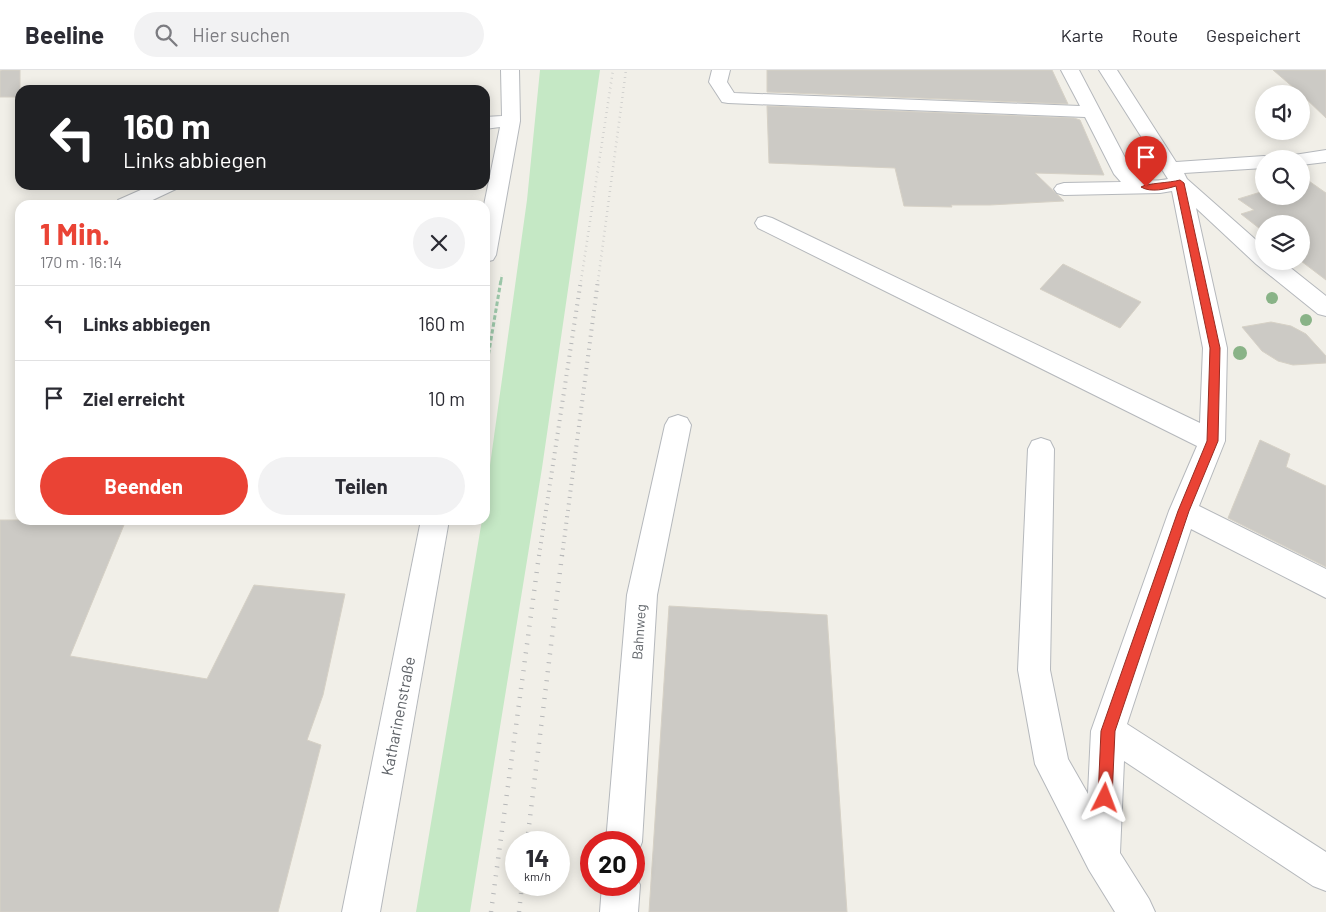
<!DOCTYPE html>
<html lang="de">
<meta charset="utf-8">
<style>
:root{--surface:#fff;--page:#f2f2f3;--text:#2b2b33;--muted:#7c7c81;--line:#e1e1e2;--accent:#ea4335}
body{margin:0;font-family:Barlow,sans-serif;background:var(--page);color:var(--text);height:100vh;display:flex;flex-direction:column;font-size:19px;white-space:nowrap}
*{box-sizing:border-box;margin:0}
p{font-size:16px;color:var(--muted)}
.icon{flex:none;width:28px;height:28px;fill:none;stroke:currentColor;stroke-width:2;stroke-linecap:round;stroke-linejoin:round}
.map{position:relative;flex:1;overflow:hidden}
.panel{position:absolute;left:15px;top:130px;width:475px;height:325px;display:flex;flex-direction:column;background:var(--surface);border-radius:15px;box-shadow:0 2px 12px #0003}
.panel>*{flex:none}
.top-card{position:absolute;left:15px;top:15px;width:475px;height:105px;border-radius:15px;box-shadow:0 2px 12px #0003;background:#202124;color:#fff;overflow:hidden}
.controls{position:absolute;left:1255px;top:15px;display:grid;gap:10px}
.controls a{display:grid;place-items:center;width:55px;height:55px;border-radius:50%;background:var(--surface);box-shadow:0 2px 12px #0003;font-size:25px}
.speed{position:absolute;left:505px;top:761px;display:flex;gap:10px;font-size:25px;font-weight:700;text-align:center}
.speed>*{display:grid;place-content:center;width:65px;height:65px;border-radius:50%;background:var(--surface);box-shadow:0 2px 12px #0003;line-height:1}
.speed small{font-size:12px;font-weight:400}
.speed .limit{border:8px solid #d22;background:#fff;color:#111}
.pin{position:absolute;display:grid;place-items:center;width:42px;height:42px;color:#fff;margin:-51px -21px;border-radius:50% 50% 50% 0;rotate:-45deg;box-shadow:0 0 5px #0007}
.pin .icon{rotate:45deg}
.me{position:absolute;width:55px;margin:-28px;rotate:3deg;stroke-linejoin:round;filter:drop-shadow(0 0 4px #0008)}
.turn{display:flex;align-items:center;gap:18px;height:105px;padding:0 25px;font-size:22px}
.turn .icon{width:65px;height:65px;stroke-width:2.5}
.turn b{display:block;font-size:35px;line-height:42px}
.round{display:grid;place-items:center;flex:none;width:52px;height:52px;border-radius:26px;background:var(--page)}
.overview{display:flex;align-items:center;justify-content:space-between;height:85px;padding:0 25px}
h1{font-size:30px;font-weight:700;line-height:38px;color:var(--accent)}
.primary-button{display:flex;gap:10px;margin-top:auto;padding:10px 25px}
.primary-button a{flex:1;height:58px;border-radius:30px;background:var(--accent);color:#fff;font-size:20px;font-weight:700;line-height:58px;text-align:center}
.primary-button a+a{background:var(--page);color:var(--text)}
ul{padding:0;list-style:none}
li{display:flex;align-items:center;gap:15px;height:75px;padding:0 25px;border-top:1px solid var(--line)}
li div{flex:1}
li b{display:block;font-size:19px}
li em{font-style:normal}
header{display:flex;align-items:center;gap:30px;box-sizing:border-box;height:70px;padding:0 25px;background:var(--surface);border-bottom:1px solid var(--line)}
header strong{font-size:24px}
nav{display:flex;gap:28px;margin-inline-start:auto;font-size:18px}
.search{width:350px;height:45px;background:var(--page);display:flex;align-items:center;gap:12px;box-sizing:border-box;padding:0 18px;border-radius:28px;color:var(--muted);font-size:19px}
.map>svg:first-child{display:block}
.green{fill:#c5e8c5}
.building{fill:#cccac5;stroke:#d6d1c6}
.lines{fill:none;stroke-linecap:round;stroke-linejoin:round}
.minor-casing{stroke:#b5b8bc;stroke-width:2}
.path-far1{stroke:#9cc7a9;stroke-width:2.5;stroke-dasharray:4 2;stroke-linecap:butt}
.path{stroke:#9cc7a9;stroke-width:3;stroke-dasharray:4.5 2.5;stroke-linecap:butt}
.minor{fill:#fff;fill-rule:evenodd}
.rail-far2{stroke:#b6b7b8;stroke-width:2.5;stroke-dasharray:0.5 4.5;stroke-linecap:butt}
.rail-far1{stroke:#b6b7b8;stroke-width:4;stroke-dasharray:1 5.5;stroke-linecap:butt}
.rail{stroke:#b6b7b8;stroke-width:4.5;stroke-dasharray:1 8;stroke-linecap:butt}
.tree{fill:#89b387}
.route{fill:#ea4335;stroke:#982c22}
.labels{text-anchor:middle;stroke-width:4;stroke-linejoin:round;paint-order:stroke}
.street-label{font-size:14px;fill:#5f6368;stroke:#fff}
.near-street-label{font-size:16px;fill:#5f6368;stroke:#fff}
</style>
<header>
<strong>Beeline</strong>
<div class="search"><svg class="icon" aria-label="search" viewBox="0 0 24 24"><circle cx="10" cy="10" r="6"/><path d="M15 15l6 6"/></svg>Hier suchen</div>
<nav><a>Karte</a><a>Route</a><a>Gespeichert</a></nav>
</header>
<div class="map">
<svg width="1326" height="842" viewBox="0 0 1326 842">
<rect width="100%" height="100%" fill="#f1efe8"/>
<polygon class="green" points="540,0 600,0 542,398 470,842 416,842 482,450 485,450 485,431 527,130"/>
<g class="building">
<polygon points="2,0 20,0 20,27 0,27 0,1"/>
<polygon points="767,0 1052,0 1068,34 767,22"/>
<polygon points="1273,0 1326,0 1326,48 1301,24"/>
<polygon points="767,36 1074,48 1080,50 1104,105 1035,103 1064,131 990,135 951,135 952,137 904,136 895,98 769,93"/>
<polygon points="1306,109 1326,123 1326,210 1301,191 1301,154 1264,154 1264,162 1241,144 1254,140 1238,129 1264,121 1264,126 1301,126 1301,111"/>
<polygon points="1063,194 1141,232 1120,258 1040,219"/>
<polygon points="1271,252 1291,256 1306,264 1326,286 1326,293 1293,295 1278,291 1262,281 1242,257"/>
<polygon points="1260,370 1290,384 1286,397 1326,416 1326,497 1228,448"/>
<polygon points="0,450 126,450 70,586 207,609 254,515 345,524 323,625 307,670 321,675 278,842 0,842"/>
<polygon points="669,536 827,545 847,842 649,842"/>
</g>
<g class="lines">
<defs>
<g id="minor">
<polygon points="501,0 519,0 520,51 496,185 493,190 485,192 484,135 500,57 485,59 485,47 502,46"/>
<path d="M712,0H730L727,12L734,23L1080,36L1061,0H1079L1132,101C1144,111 1153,112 1168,109L1099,0H1117L1176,92L1264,86L1271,88L1264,89V98L1184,103L1187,109L1264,177V191H1282L1326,226V246L1318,244L1256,194L1196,138L1227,278L1225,371L1199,436L1326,499V528L1191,459L1127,654L1326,782V821L1313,816L1124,691L1120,783L1149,829L1155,842H1115L1089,800L1035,694L1018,600L1028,379L1032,371L1041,368L1050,371L1054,379L1050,600L1068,689L1088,724L1091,661L1169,441L1197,376L758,158L755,153L758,148L765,146L772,148L1200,353L1203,278L1172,121L1160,123L1064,125L1057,123L1054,119L1057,115L1064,113L1121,112L1114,104L1085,47L728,33L722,32L709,12Z"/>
<polygon points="1326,80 1326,92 1301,95 1301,89 1291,89 1294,85"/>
<polygon points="152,115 179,115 176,119 142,135 115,135 118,130"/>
<polygon points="678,345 687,348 691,355 657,525 642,772 637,785 634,786 634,772 606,772 627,525 665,355 669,348"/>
<polygon points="421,450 449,450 380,842 342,842"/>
<polygon points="634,802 640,815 638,842 600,842 602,815 634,815"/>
</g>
</defs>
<use href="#minor" class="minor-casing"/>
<polyline class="path-far1" points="501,211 502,205"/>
<polyline class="path" points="485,305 501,210"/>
<use href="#minor" class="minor"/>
<g class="rail-far2">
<polyline points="581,211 613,0"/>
<polyline points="598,211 626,0"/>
</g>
<g class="rail-far1">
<polyline points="539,486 581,210"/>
<polyline points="562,486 598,210"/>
</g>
<g class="rail">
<polyline points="527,772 562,485"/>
<polyline points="491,842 539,485"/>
<polyline points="519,842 522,815"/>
</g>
</g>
<g class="tree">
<circle cx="1272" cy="228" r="6"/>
<circle cx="1306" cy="250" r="6"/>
<circle cx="1240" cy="283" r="7"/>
</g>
<path class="route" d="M1180,110L1184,113L1220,278L1218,371L1189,441L1115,661L1112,728L1110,733L1105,735L1100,733L1098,728L1101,661L1178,441L1207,371L1210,278L1176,116C1166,119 1151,123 1141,117C1147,113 1170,113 1180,110Z"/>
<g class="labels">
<g class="street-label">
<text transform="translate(639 562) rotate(-86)" y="5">Bahnweg</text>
</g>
<g class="near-street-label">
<text transform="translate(398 646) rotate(-79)" y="6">Katharinenstraße</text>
</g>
</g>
</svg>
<div class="controls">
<a><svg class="icon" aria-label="sound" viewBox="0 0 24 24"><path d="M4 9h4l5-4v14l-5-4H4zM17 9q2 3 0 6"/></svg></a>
<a><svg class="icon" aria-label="search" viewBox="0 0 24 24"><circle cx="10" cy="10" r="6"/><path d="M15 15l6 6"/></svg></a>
<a><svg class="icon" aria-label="layers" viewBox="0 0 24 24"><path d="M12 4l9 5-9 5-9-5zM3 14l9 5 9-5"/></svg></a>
</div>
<div class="speed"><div>14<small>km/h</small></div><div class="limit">20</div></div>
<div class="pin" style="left:1146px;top:117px;background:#d93025"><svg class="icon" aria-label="arrive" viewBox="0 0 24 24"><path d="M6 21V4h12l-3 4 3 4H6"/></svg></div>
<svg class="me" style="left:1105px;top:728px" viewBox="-20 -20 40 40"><path d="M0-17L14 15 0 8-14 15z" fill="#ea4335" stroke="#fff" stroke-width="4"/></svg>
<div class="top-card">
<div class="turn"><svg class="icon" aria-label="left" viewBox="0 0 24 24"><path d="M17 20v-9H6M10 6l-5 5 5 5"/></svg><div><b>160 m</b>Links abbiegen</div></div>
</div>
<section class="panel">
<div class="overview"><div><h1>1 Min.</h1><p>170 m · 16:14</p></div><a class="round"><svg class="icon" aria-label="close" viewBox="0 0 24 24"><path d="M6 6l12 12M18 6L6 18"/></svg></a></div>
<ul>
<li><svg class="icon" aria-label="left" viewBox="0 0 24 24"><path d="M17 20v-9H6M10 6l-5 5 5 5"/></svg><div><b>Links abbiegen</b></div><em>160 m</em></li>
<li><svg class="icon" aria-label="arrive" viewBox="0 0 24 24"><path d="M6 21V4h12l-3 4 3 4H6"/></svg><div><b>Ziel erreicht</b></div><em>10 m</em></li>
</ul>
<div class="primary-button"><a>Beenden</a><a>Teilen</a></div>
</section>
</div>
